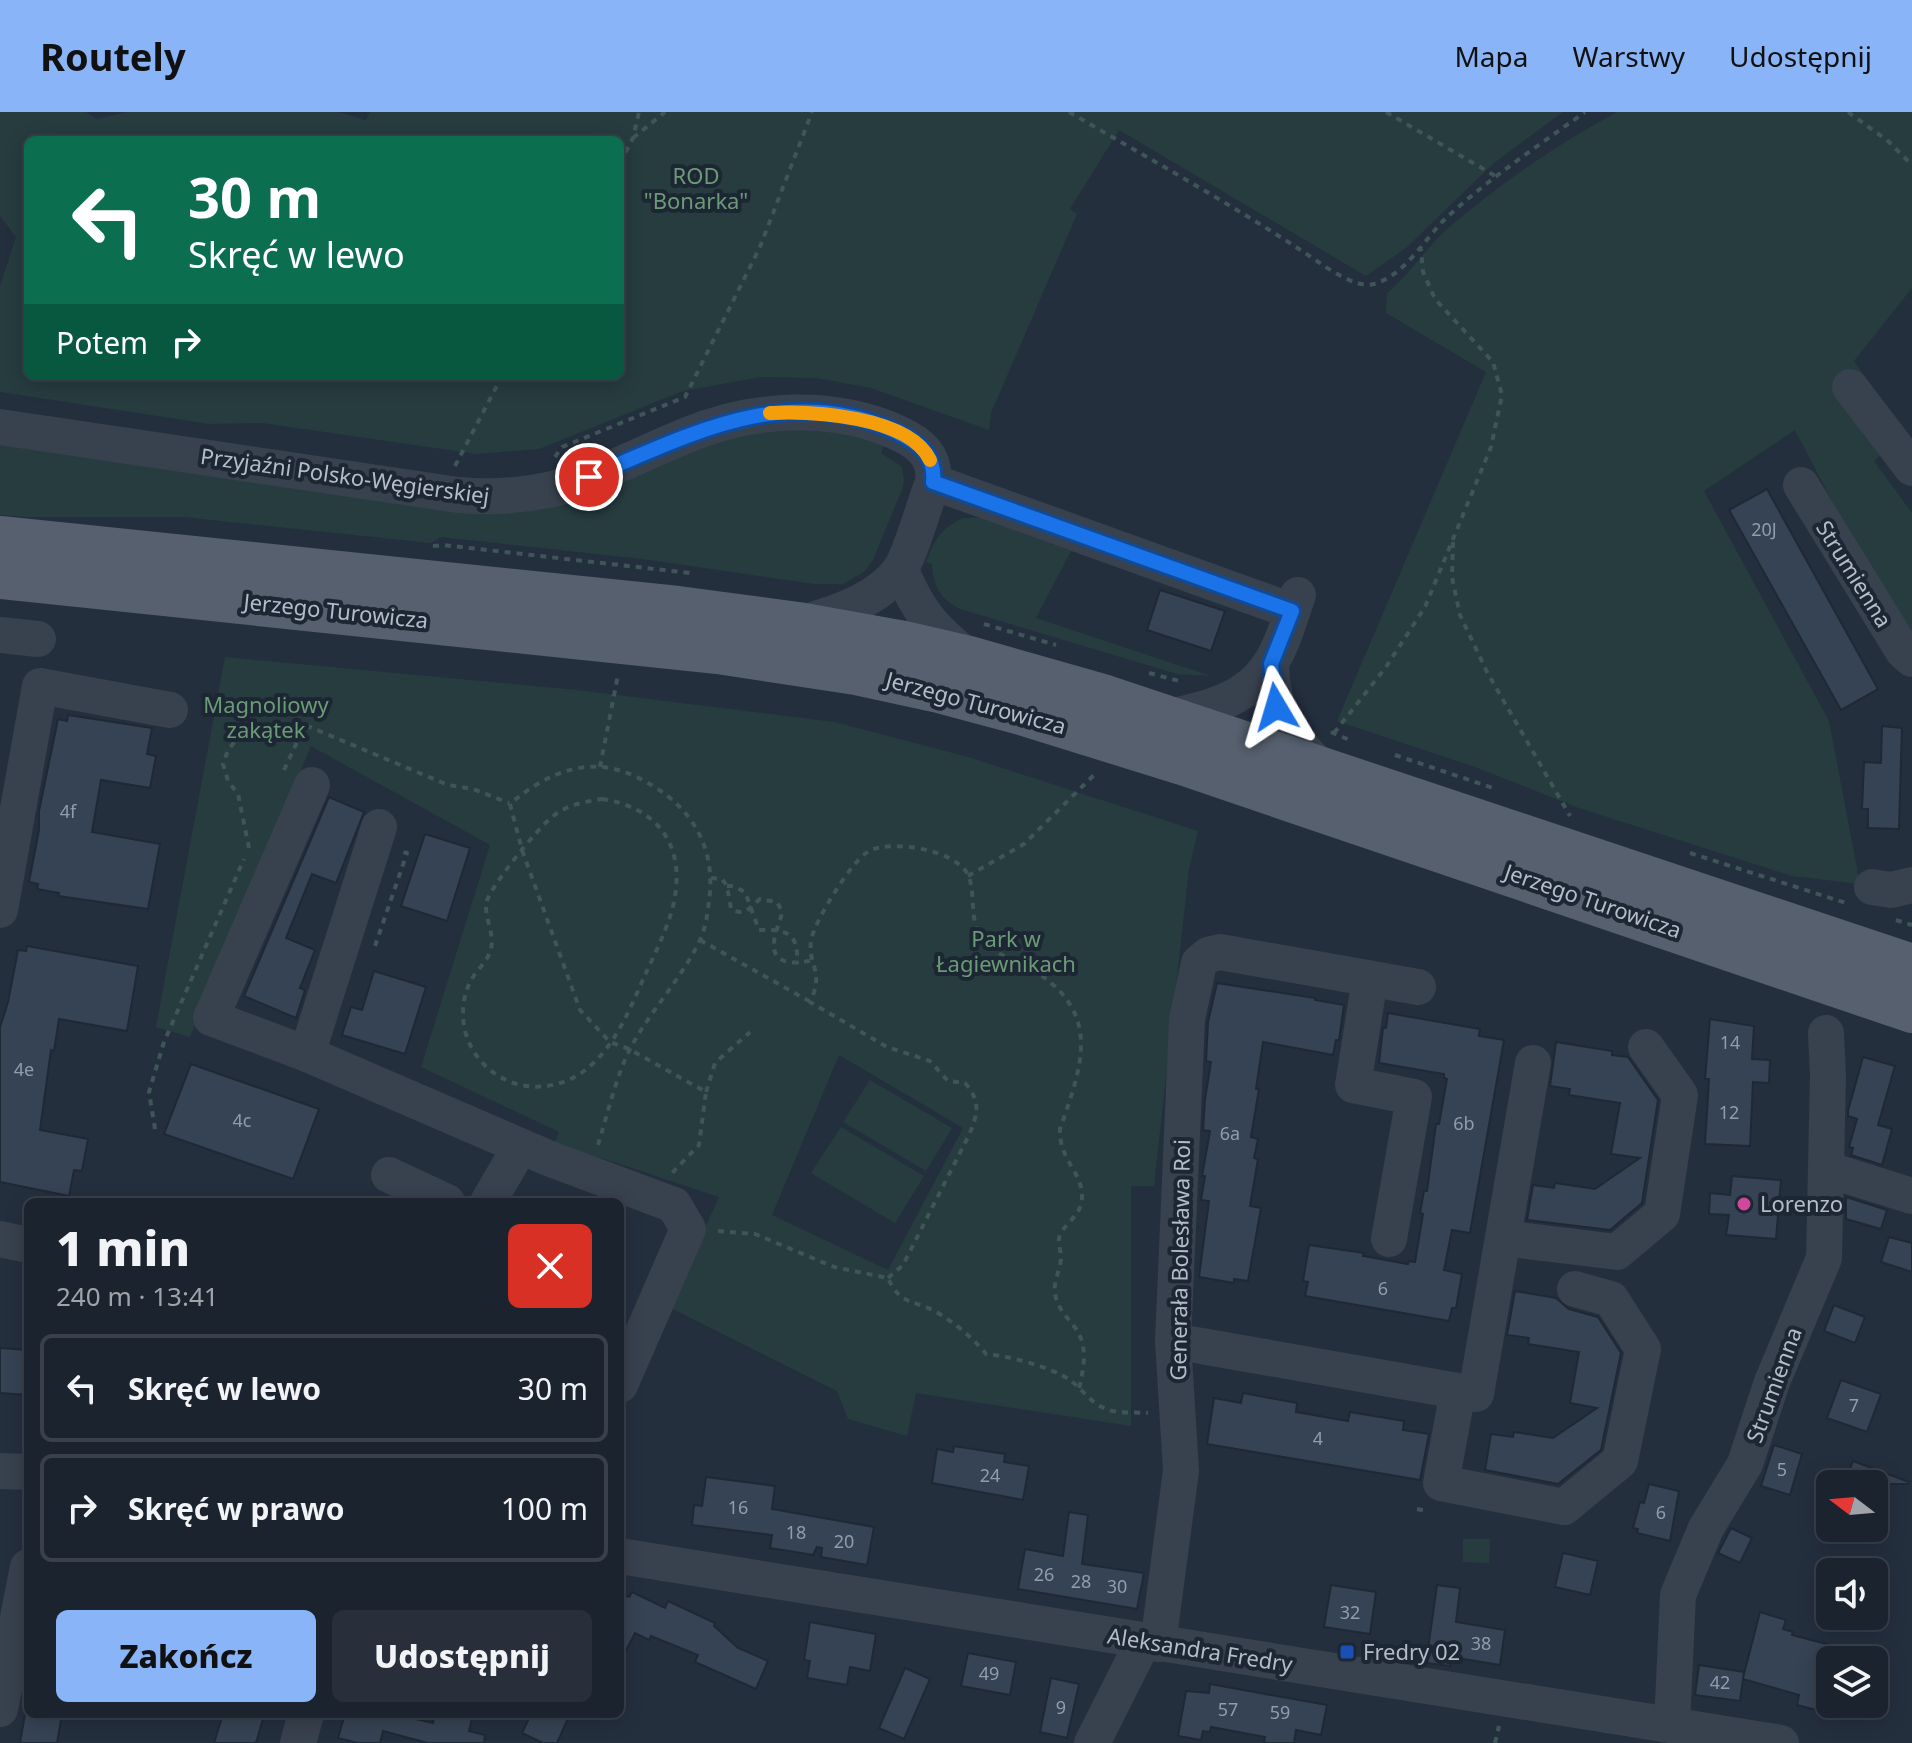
<!DOCTYPE html>
<html lang="pl">
<meta charset="utf-8">
<style>
:root{--surface:#1b232e;--page:#282f3a;--text:#f1f3f6;--muted:#a0a4aa;--line:#39404a;--accent:#8ab4f8}
body{margin:0;font-family:"Noto Sans",sans-serif;background:var(--page);color:var(--text);height:100vh;display:flex;flex-direction:column;font-size:30px;white-space:nowrap}
*{box-sizing:border-box;margin:0}
p{font-size:26px;color:var(--muted)}
.icon{flex:none;width:44px;height:44px;fill:none;stroke:currentColor;stroke-width:2;stroke-linecap:round;stroke-linejoin:round}
.map{position:relative;flex:1;overflow:hidden}
.sheet{position:absolute;left:24px;top:1086px;width:600px;height:520px;display:flex;flex-direction:column;background:var(--surface);border-radius:12px;box-shadow:0 4px 20px #0003,0 0 0 2px var(--line)}
.sheet>*{flex:none}
.guide{position:absolute;left:24px;top:24px;width:600px;height:244px;border-radius:12px;box-shadow:0 4px 20px #0003,0 0 0 2px var(--line);background:#0b6e4f;color:#fff;overflow:hidden}
.needle{width:52px;rotate:286deg}
.fabs{position:absolute;left:1816px;top:1358px;display:grid;gap:16px}
.fabs a{display:grid;place-items:center;width:72px;height:72px;border-radius:12px;background:var(--surface);box-shadow:0 4px 20px #0003,0 0 0 2px var(--line);font-size:40px}
.pin{position:absolute;display:grid;place-items:center;width:68px;height:68px;color:#fff;margin:-34px;border:4px solid #fff;border-radius:50%;box-shadow:0 2px 8px #0007}
.me{position:absolute;width:88px;margin:-44px;rotate:353deg;stroke-linejoin:round;filter:drop-shadow(0 0 6px #0008)}
.turn{display:flex;align-items:center;gap:28px;height:168px;padding:0 32px;font-size:36px}
.turn .icon{width:104px;height:104px;stroke-width:2.5}
.turn b{display:block;font-size:56px;line-height:68px}
.then{display:flex;align-items:center;height:76px;padding:0 32px;background:#0003;gap:16px;font-size:30px}
.round{display:grid;place-items:center;flex:none;width:84px;height:84px;border-radius:12px;background:var(--page)}
.headline{display:flex;align-items:center;justify-content:space-between;height:136px;padding:0 32px}
h1{font-size:48px;font-weight:800;line-height:60px}
.button{display:flex;gap:16px;margin-top:auto;padding:16px 32px}
.button a{flex:1;height:92px;border-radius:12px;background:var(--accent);color:#111;font-size:32px;font-weight:800;line-height:92px;text-align:center}
.button a+a{background:var(--page);color:var(--text)}
ul{padding:0;list-style:none}
li{display:flex;align-items:center;gap:24px;height:108px;margin:0 16px 12px;padding:0 16px;border:4px solid var(--line);border-radius:12px}
li div{flex:1}
li b{display:block;font-size:30px}
li em{font-style:normal}
header{display:flex;align-items:center;gap:48px;box-sizing:border-box;height:112px;padding:0 40px;background:var(--accent);color:#111}
header strong{font-size:38px}
nav{display:flex;gap:44px;margin-inline-start:auto;font-size:28px}
.map>svg:first-child{display:block}
.green{fill:#263c3f;fill-rule:evenodd}
.building{fill:#364354;stroke:#1f2835;stroke-width:2}
.lines{fill:none;stroke-linecap:round;stroke-linejoin:round}
.path{stroke:#3f5557;stroke-width:4;stroke-dasharray:6 6;stroke-linecap:butt}
.minor{stroke:#38414e;stroke-width:36}
.major{stroke:#56606e;stroke-width:44}
.route-casing{stroke:#114b97;stroke-width:20}
.route{stroke:#1a73e8;stroke-width:14}
.slow{stroke:#f59e0b;stroke-width:14}
.hotel-dot{fill:#d1479c;stroke:#1d2633;stroke-width:3}
.transit-dot{fill:#1a4fb4;stroke:#1d2633;stroke-width:3}
.labels{text-anchor:middle;stroke-width:8;stroke-linejoin:round;paint-order:stroke}
.number-label{font-size:18px;fill:#929caa}
.park-label{font-size:22px;fill:#6b9a76;stroke:#1d2633}
.street-label{font-size:22px;fill:#b4bcc9;stroke:#1d2633}
.poi-label{font-size:22px;fill:#b4bcc9;stroke:#1d2633;text-anchor:start}
</style>
<header>
<strong>Routely</strong>
<nav><a>Mapa</a><a>Warstwy</a><a>Udostępnij</a></nav>
</header>
<div class="map">
<svg width="1912" height="1631" viewBox="0 0 1912 1631">
<rect width="100%" height="100%" fill="#242f3e"/>
<g class="green">
<path d="M0,0H86L97,7L127,0H338L366,8L370,0H1563L1494,51L1406,136L1366,164L1119,18L1070,97L1077,102L991,301L989,318L871,276L816,266L761,265L683,279L539,337L477,342L262,311L210,312L0,280V174L16,125L0,104ZM28,28H620V264H28Z"/>
<path d="M1617,0H1912V176L1854,249L1865,265L1849,278L1889,336L1874,349L1912,401V537L1907,533L1795,318L1704,379L1829,609L1860,772L1792,764L1579,696L1475,655L1337,609L1486,260L1386,201L1387,181C1413,159 1430,130 1455,110C1504,69 1561,30 1617,0Z"/>
<polygon points="788,313 885,329 881,341 902,355 904,368 903,375 873,448 864,460 843,472 814,472 650,448 441,425 431,431 183,405 26,405 0,403 0,329 465,397 697,331"/>
<path d="M963,406H981L1071,439L1036,506L1211,564L1177,562L960,497C940,487 933,473 932,452L926,450C934,428 941,416 963,406Z"/>
<path d="M225,545L577,578L835,610L968,645L1198,719L1189,757L1154,1074H1131V1314L916,1281L907,1324L848,1307L837,1279L669,1195L719,1085L611,1049L553,1035L559,1020L421,955L490,733L311,634L190,925L156,915ZM839,943L963,1016L888,1158L772,1103Z"/>
<polygon points="870,968 952,1016 926,1059 843,1010"/>
<polygon points="841,1015 924,1064 895,1111 811,1061"/>
<polygon points="1463,1427 1490,1427 1489,1451 1463,1450"/>
</g>
<g class="building">
<polygon points="1767,377 1878,577 1841,598 1729,398"/>
<polygon points="1160,478 1225,499 1211,539 1147,518"/>
<polygon points="68,603 152,616 147,642 156,644 150,676 101,668 92,720 160,732 148,797 58,784 59,781 37,777 38,772 29,770 39,718 39,699 58,607 67,609"/>
<polygon points="1882,614 1902,616 1899,717 1868,716 1868,697 1862,697 1864,650 1881,651"/>
<polygon points="329,685 364,700 336,771 312,762 286,826 315,838 300,876 305,878 296,906 244,884"/>
<polygon points="425,722 470,736 447,809 401,794"/>
<polygon points="27,834 138,854 127,919 59,907 54,939 51,938 40,1018 88,1027 82,1059 74,1058 69,1084 0,1070 0,915 8,890 18,838 26,839"/>
<polygon points="374,859 426,875 405,942 342,923 351,895 362,898"/>
<polygon points="1217,871 1315,886 1315,888 1344,893 1339,928 1336,928 1333,943 1263,930 1256,977 1259,977 1251,1025 1258,1027 1254,1046 1258,1047 1250,1094 1261,1096 1248,1169 1234,1167 1234,1171 1199,1165 1209,1089 1201,1088 1205,1064 1202,1064 1210,1019 1203,1018 1205,987 1211,950 1206,949 1208,910"/>
<polygon points="1388,901 1480,917 1479,924 1504,928 1470,1121 1452,1118 1444,1158 1462,1162 1456,1196 1452,1196 1449,1209 1305,1184 1308,1170 1303,1169 1309,1133 1364,1141 1363,1144 1408,1152 1409,1149 1415,1150 1423,1102 1420,1101 1424,1079 1427,1079 1436,1012 1439,1012 1447,967 1444,966 1444,962 1379,951 1383,916 1386,916"/>
<polygon points="1710,907 1754,914 1752,947 1770,948 1769,971 1753,970 1750,1034 1705,1032 1709,967 1705,967"/>
<polygon points="1556,930 1612,939 1612,943 1628,945 1658,988 1642,1091 1610,1118 1527,1108 1533,1073 1554,1076 1555,1071 1595,1077 1640,1046 1611,1042 1620,991 1569,983 1570,977 1550,974"/>
<polygon points="1863,945 1895,954 1878,1013 1892,1017 1882,1053 1851,1043 1853,1036 1849,1035 1857,1007 1848,1004 1848,999"/>
<polygon points="191,952 319,997 293,1067 164,1022"/>
<polygon points="1732,1064 1781,1068 1776,1127 1726,1123 1729,1103 1709,1102 1710,1081 1730,1083"/>
<polygon points="1846,1085 1887,1098 1881,1117 1846,1107"/>
<polygon points="1889,1125 1912,1131 1912,1160 1881,1150"/>
<polygon points="1515,1179 1556,1186 1569,1197 1598,1205 1621,1241 1601,1338 1558,1372 1485,1358 1491,1322 1513,1325 1514,1320 1553,1326 1597,1296 1570,1291 1579,1240 1528,1232 1529,1226 1507,1223"/>
<polygon points="1834,1193 1865,1205 1855,1231 1824,1219"/>
<polygon points="0,1236 28,1238 28,1283 0,1281"/>
<polygon points="1841,1268 1881,1282 1867,1320 1827,1306"/>
<polygon points="1243,1281 1297,1291 1296,1300 1348,1309 1350,1300 1404,1309 1403,1318 1429,1322 1420,1368 1207,1332 1214,1286 1241,1291"/>
<polygon points="1774,1333 1802,1342 1790,1383 1761,1374"/>
<polygon points="954,1334 1005,1342 1004,1350 1029,1354 1023,1388 932,1371 937,1337 953,1340"/>
<polygon points="1853,1349 1909,1370 1908,1372 1844,1372"/>
<polygon points="706,1365 775,1374 772,1397 874,1415 867,1453 821,1445 822,1436 817,1435 813,1443 770,1436 772,1423 692,1413 694,1393 702,1394"/>
<polygon points="1649,1372 1679,1379 1670,1429 1637,1421 1638,1417 1633,1416 1640,1390 1644,1391"/>
<polygon points="1069,1400 1088,1403 1082,1452 1144,1461 1137,1497 1018,1477 1025,1437 1063,1444"/>
<polygon points="1731,1416 1752,1426 1740,1451 1718,1441"/>
<polygon points="1563,1441 1598,1449 1590,1483 1555,1475"/>
<polygon points="1331,1473 1376,1480 1370,1522 1324,1515"/>
<polygon points="1437,1473 1460,1476 1456,1510 1505,1518 1500,1553 1451,1545 1450,1554 1426,1551"/>
<polygon points="632,1480 665,1496 668,1489 715,1511 714,1514 738,1536 768,1549 756,1577 695,1550 698,1543 651,1524 649,1528 635,1521 620,1550 620,1481 629,1485"/>
<polygon points="1760,1500 1786,1508 1783,1517 1793,1520 1792,1523 1850,1538 1845,1548 1830,1548 1830,1578 1820,1599 1797,1593 1799,1583 1743,1567 1740,1589 1695,1583 1699,1553 1744,1560 1743,1566"/>
<polygon points="810,1510 876,1522 870,1559 850,1555 847,1573 807,1566 810,1549 804,1548"/>
<polygon points="968,1541 1016,1550 1010,1583 961,1574"/>
<polygon points="905,1556 930,1567 904,1627 879,1616"/>
<polygon points="1051,1566 1079,1572 1067,1626 1040,1620"/>
<polygon points="1210,1572 1327,1593 1321,1623 1296,1618 1294,1631 1264,1631 1265,1625 1211,1615 1210,1620 1203,1619 1201,1628 1178,1624 1186,1579 1209,1581"/>
<polygon points="25,1602 62,1602 57,1631 20,1631"/>
<polygon points="223,1602 247,1602 263,1607 256,1631 214,1631"/>
<polygon points="345,1602 394,1602 433,1611 435,1602 473,1602 469,1619 485,1623 484,1631 428,1631 383,1619 380,1631 358,1631 338,1626"/>
<polygon points="531,1602 570,1602 557,1631 543,1631 522,1621"/>
</g>
<g class="lines">
<g class="path">
<path d="M1069,0C1146,45 1224,88 1299,137C1317,148 1353,178 1374,172C1405,163 1424,128 1445,107C1488,67 1538,34 1585,0"/>
<polyline points="1386,0 1497,65"/>
<polyline points="1848,0 1888,29 1912,53"/>
<polyline points="633,26 665,0"/>
<polyline points="620,51 633,26 639,0"/>
<polyline points="555,345 562,335 685,285 760,135 812,0"/>
<polyline points="455,354 502,264"/>
<polyline points="1453,430 1452,465 1460,503 1487,560 1570,704"/>
<polyline points="433,434 443,433 690,461"/>
<polyline points="984,512 1056,533"/>
<polyline points="1149,561 1183,570"/>
<polyline points="1331,620 1352,629"/>
<polyline points="1334,621 1386,555 1425,495 1491,335 1502,283 1493,250 1435,187 1423,160 1421,137"/>
<polyline points="1395,643 1493,676"/>
<polyline points="600,655 618,563"/>
<polyline points="284,658 305,613"/>
<path d="M602,687C655,695 684,730 675,784C671,810 656,839 645,863C630,897 614,937 584,959C561,976 529,980 504,967C468,949 453,907 470,870C475,860 486,851 490,840C496,824 485,808 486,792C488,777 538,716 552,705C566,693 584,690 602,687Z"/>
<polyline points="249,736 238,682 228,669 223,652 228,638 243,620 266,613 305,613 448,673 473,677 509,691"/>
<polyline points="1690,741 1846,791"/>
<polyline points="968,764 1024,732 1097,660"/>
<path d="M711,766L722,767L727,774L731,797C744,805 750,796 760,787L777,790L782,799C781,808 777,815 775,824C768,853 793,853 813,848"/>
<path d="M727,774H733L745,780L759,818C787,817 799,821 797,852"/>
<polyline points="1896,808 1912,813"/>
<polyline points="700,828 809,889"/>
<polyline points="375,834 407,741 403,740"/>
<polyline points="706,980 715,951 750,920"/>
<polyline points="155,1017 149,980 164,930 244,747"/>
<path d="M598,1033C607,1004 617,961 631,935C651,898 682,866 700,828C707,813 708,796 710,780C714,724 682,685 632,663C587,643 545,662 510,692L522,738L580,898L610,930L629,937L706,980L699,1033L672,1061"/>
<path d="M718,1119L755,1122L834,1155L888,1166C901,1195 915,1187 938,1201C956,1212 972,1225 986,1242C1009,1244 1051,1255 1070,1268C1082,1277 1090,1290 1104,1296C1115,1302 1135,1300 1148,1301"/>
<path d="M888,1166L903,1153L969,1023C978,1002 981,989 965,971L948,969L930,949L887,935L810,890C826,857 805,852 812,825C816,807 853,747 869,739C892,727 959,738 969,765C976,785 968,810 984,829C998,845 1019,849 1036,860C1103,903 1081,956 1060,1017C1059,1049 1082,1058 1082,1085C1081,1104 1069,1107 1061,1121C1056,1129 1061,1137 1061,1145C1061,1157 1053,1169 1055,1181C1057,1195 1065,1203 1073,1213C1089,1232 1084,1254 1079,1277"/>
<polyline points="1417,1397 1427,1399"/>
<polyline points="1495,1631 1499,1614"/>
</g>
<g class="minor">
<polyline points="1850,275 1912,356"/>
<path d="M0,315L458,383C493,386 526,384 561,375C605,362 647,339 690,322C755,296 833,291 898,321C920,331 936,344 933,370C925,390 910,445 899,459C877,489 833,502 800,512"/>
<polyline points="933,370 1292,499"/>
<polyline points="1801,373 1903,539 1912,547"/>
<path d="M901,458C919,502 933,516 969,546"/>
<polyline points="0,523 38,527"/>
<path d="M1271,552C1272,601 1289,623 1322,657"/>
<path d="M1168,605C1206,598 1248,587 1270,552C1283,533 1290,505 1298,483"/>
<polyline points="312,673 211,906 307,942 548,1046 674,1093 688,1117 620,1273"/>
<polyline points="1872,775 1891,778 1912,773"/>
<polyline points="0,798 40,574 170,598"/>
<polyline points="1370,867 1353,973 1414,985 1389,1127"/>
<polyline points="307,942 379,715"/>
<polyline points="1533,951 1476,1282 1458,1279 1441,1371 1564,1395 1620,1349 1643,1237 1611,1187 1575,1177"/>
<polyline points="1826,1057 1912,1084"/>
<polyline points="389,1063 447,1090"/>
<polyline points="488,1090 520,1035"/>
<polyline points="1503,1126 1617,1140 1662,1102 1680,983 1646,935"/>
<polyline points="0,1127 28,1133"/>
<polyline points="1173,1229 1458,1279"/>
<polyline points="0,1359 28,1360"/>
<polyline points="620,1444 1781,1631"/>
<polyline points="1158,1532 1181,1359 1173,1229 1187,907 1199,851 1208,843 1220,840 1418,875"/>
<polyline points="0,1597 28,1455"/>
<polyline points="1672,1612 1678,1483 1706,1416 1745,1352 1772,1270 1824,1146 1828,964 1826,921"/>
<polyline points="298,1631 306,1602"/>
<polyline points="1092,1631 1143,1530"/>
</g>
<g class="major">
<polyline points="0,426 678,496 798,512 904,531 969,546 1106,585 1912,854"/>
<polyline points="0,465 718,540 856,561 939,579 1021,601 1182,651 1912,899"/>
</g>
</g>
<g class="lines">
<defs>
<path id="route" d="M589,365C689,323 788,269 897,320C919,331 936,343 933,370L1292,499L1271,552L1276,595"/>
</defs>
<use href="#route" class="route-casing"/>
<use href="#route" class="route"/>
<path class="slow" d="M770,301C812,299 909,304 930,348"/>
</g>
<circle class="hotel-dot" cx="1744" cy="1092" r="8"/>
<rect class="transit-dot" x="1339" y="1532" width="16" height="16" rx="4"/>
<g class="labels">
<g class="number-label">
<text x="1764" y="424">20J</text>
<text x="68" y="706">4f</text>
<text x="1730" y="937">14</text>
<text x="24" y="964">4e</text>
<text x="1729" y="1007">12</text>
<text x="242" y="1015">4c</text>
<text x="1464" y="1018">6b</text>
<text x="1230" y="1028">6a</text>
<text x="1383" y="1183">6</text>
<text x="1854" y="1300">7</text>
<text x="1318" y="1333">4</text>
<text x="1782" y="1364">5</text>
<text x="990" y="1370">24</text>
<text x="738" y="1402">16</text>
<text x="1661" y="1407">6</text>
<text x="796" y="1427">18</text>
<text x="844" y="1436">20</text>
<text x="1044" y="1469">26</text>
<text x="1081" y="1476">28</text>
<text x="1117" y="1481">30</text>
<text x="1350" y="1507">32</text>
<text x="1481" y="1538">38</text>
<text x="989" y="1568">49</text>
<text x="1720" y="1577">42</text>
<text x="1061" y="1602">9</text>
<text x="1228" y="1604">57</text>
<text x="1280" y="1607">59</text>
</g>
<g class="park-label">
<text x="696" y="72">ROD<tspan x="696" dy="25">"Bonarka"</tspan></text>
<text x="266" y="601">Magnoliowy<tspan x="266" dy="25">zakątek</tspan></text>
<text x="1006" y="835">Park w<tspan x="1006" dy="25">Łagiewnikach</tspan></text>
</g>
<g class="street-label">
<text transform="translate(345 364) rotate(8)" y="8">Przyjaźni Polsko-Węgierskiej</text>
<text transform="translate(1854 462) rotate(58)" y="8">Strumienna</text>
<text transform="translate(336 499) rotate(6)" y="8">Jerzego Turowicza</text>
<text transform="translate(976 591) rotate(15)" y="8">Jerzego Turowicza</text>
<text transform="translate(1593 789) rotate(19)" y="8">Jerzego Turowicza</text>
<text transform="translate(1180 1148) rotate(-89)" y="8">Generała Bolesława Roi</text>
<text transform="translate(1774 1273) rotate(-70)" y="8">Strumienna</text>
<text transform="translate(1200 1538) rotate(9)" y="8">Aleksandra Fredry</text>
</g>
<g class="poi-label">
<text x="1760" y="1100">Lorenzo</text>
<text x="1363" y="1548">Fredry 02</text>
</g>
</g>
</svg>
<div class="fabs">
<a><svg class="needle" viewBox="-14 -14 28 28"><path d="M0-13l5 13h-10z" fill="#e53935"/><path d="M0 13l5-13h-10z" fill="#a0a4aa"/></svg></a>
<a><svg class="icon" aria-label="sound" viewBox="0 0 24 24"><path d="M4 9h4l5-4v14l-5-4H4zM17 9q2 3 0 6"/></svg></a>
<a><svg class="icon" aria-label="layers" viewBox="0 0 24 24"><path d="M12 4l9 5-9 5-9-5zM3 14l9 5 9-5"/></svg></a>
</div>
<div class="pin" style="left:589px;top:365px;background:#d93025"><svg class="icon" aria-label="arrive" viewBox="0 0 24 24"><path d="M6 21V4h12l-3 4 3 4H6"/></svg></div>
<svg class="me" style="left:1276px;top:595px" viewBox="-20 -20 40 40"><path d="M0-17L14 15 0 8-14 15z" fill="#1a73e8" stroke="#fff" stroke-width="4"/></svg>
<div class="guide">
<div class="turn"><svg class="icon" aria-label="left" viewBox="0 0 24 24"><path d="M17 20v-9H6M10 6l-5 5 5 5"/></svg><div><b>30 m</b>Skręć w lewo</div></div>
<div class="then">Potem<svg class="icon" aria-label="right" viewBox="0 0 24 24"><path d="M7 20v-9h11M14 6l5 5-5 5"/></svg></div>
</div>
<section class="sheet">
<div class="headline"><div><h1>1 min</h1><p>240 m · 13:41</p></div><a class="round" style="background:#d93025;color:#fff"><svg class="icon" aria-label="close" viewBox="0 0 24 24"><path d="M6 6l12 12M18 6L6 18"/></svg></a></div>
<ul>
<li><svg class="icon" aria-label="left" viewBox="0 0 24 24"><path d="M17 20v-9H6M10 6l-5 5 5 5"/></svg><div><b>Skręć w lewo</b></div><em>30 m</em></li>
<li><svg class="icon" aria-label="right" viewBox="0 0 24 24"><path d="M7 20v-9h11M14 6l5 5-5 5"/></svg><div><b>Skręć w prawo</b></div><em>100 m</em></li>
</ul>
<div class="button"><a>Zakończ</a><a>Udostępnij</a></div>
</section>
</div>
